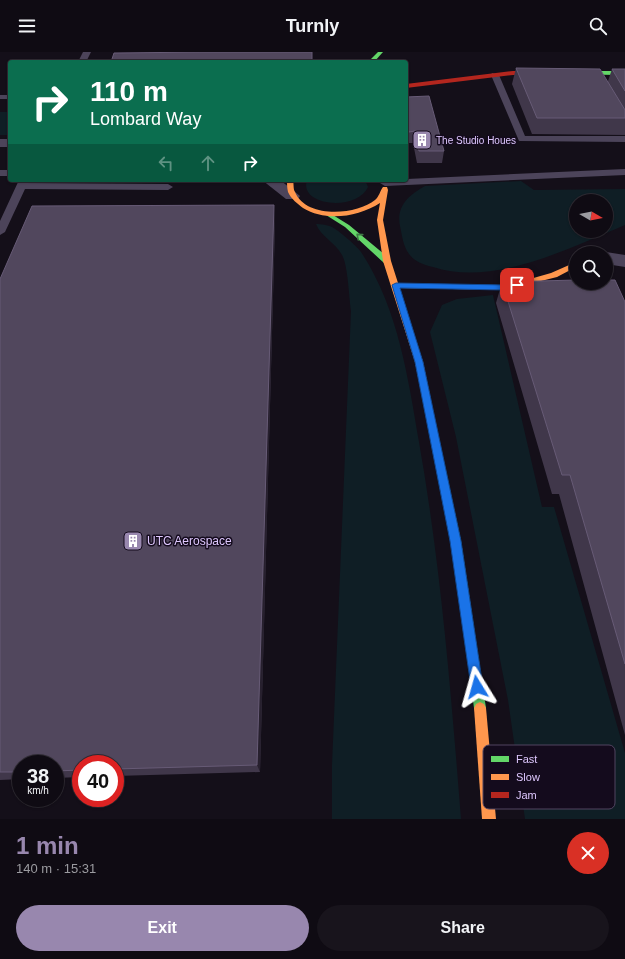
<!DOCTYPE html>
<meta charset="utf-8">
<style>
:root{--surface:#0f0b13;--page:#18141c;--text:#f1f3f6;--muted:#9b9ba0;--line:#2f2b33;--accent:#9887ae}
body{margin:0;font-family:Helvetica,sans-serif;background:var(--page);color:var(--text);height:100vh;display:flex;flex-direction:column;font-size:15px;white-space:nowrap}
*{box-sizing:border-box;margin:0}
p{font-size:13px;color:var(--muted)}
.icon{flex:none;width:22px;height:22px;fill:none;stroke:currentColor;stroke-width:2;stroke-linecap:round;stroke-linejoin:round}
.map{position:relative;height:767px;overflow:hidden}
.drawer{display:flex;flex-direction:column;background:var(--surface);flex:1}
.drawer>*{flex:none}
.banner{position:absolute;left:8px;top:8px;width:400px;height:122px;border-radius:4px;box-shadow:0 1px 3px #0004,0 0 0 1px var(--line);background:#0b6e4f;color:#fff;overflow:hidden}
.needle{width:26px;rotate:99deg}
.tools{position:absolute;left:569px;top:142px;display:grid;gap:8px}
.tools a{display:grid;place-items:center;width:44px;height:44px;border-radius:50%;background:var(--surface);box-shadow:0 1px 3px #0004,0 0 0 1px var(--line);font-size:20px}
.speed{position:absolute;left:12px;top:703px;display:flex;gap:8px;font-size:20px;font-weight:700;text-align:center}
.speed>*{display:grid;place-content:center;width:52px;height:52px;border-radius:50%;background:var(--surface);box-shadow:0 1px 3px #0004,0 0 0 1px var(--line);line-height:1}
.speed small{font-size:10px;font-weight:400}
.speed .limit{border:6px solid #d22;background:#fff;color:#111}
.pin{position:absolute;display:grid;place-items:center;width:34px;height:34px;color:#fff;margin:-17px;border-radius:8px;box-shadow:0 2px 6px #0006}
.me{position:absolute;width:44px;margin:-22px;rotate:352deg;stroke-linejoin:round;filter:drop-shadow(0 0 3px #0008)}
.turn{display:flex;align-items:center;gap:14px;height:84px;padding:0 16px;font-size:18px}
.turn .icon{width:52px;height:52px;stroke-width:2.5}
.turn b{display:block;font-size:28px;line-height:34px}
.lanes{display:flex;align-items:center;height:38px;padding:0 16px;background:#0003;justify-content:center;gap:20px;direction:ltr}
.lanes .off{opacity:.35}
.round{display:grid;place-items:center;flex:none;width:42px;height:42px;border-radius:21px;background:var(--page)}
.summary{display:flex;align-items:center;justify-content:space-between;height:68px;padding:0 16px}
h1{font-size:24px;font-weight:600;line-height:30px;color:var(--accent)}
.action{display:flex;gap:8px;margin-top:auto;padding:8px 16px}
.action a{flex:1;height:46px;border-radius:24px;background:var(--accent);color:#fff;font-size:16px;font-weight:600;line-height:46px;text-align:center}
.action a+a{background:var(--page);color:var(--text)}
header{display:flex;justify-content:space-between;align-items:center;height:52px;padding:0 16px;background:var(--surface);font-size:18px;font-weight:600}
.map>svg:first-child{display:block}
.green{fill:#0f1e25;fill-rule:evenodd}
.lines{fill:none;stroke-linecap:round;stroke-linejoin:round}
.lane{fill:#4c445a;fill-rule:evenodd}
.street{fill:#4c445a;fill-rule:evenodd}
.fast{fill:#63d668;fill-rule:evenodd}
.slow{fill:#ff974d;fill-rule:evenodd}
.jam{fill:#b3261e;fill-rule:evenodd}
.wall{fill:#40374a}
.shaded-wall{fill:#27202e}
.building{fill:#51475d;stroke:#675b76}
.oneway{stroke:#3f7b46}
.route{fill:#1a73e8;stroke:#114b97}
.labels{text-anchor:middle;stroke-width:3;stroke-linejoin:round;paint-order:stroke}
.far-poi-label{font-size:10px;fill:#dfc8ff;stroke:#140b1d;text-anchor:start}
.poi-label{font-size:12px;fill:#dfc8ff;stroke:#140b1d;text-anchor:start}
.key{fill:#140b1d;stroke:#514461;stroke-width:1}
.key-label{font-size:11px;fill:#dfc8ff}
</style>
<header><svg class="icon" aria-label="menu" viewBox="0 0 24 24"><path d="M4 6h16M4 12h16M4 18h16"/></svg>Turnly<svg class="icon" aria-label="search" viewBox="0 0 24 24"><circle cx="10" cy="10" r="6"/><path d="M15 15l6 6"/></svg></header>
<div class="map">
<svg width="625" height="767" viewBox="0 0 625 767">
<rect width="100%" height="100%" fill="#140f19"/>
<g class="green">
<rect x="0" y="60" width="10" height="23"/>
<path d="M307,128H365L368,135C357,160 298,154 307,128Z"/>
<path d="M521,129L534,138L625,137V173C569,196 494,235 433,215C424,213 415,210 409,202C403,194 402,183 400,174C396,154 409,143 425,134ZM576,149H606V179H576Z"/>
<path d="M316,172C321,172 328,173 332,175C338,178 357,194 361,200C398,256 408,325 419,390C441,515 451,641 461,767H332V713L351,259C349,246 348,213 342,203C335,190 321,185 316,172Z"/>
<polygon points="493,243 542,455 554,455 625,701 625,767 525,767 508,648 456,385 430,280 442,253 457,247"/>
</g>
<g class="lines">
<g class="lane">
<polygon points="83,0 91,0 86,10 78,10"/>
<polygon points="492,21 499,23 525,84 625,84 625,90 519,89 491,23"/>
<rect x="0" y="43" width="10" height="4"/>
<polygon points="625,117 625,123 385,134 380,131 385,128"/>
<rect x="0" y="118" width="10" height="6"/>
<polygon points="19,128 29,128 27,131 168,132 173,135 168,138 25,137 5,180 0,183 0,169"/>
</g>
<g class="street">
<rect x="0" y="87" width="10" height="8"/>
<polygon points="262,128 280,128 300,144 298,147 286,147"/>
<polygon points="606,200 625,203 625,215 606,212 606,201 604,201"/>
</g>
<g class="fast">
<polygon points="378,0 383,0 374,10 368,10"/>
<polygon points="527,19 625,19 625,23 525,22 524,21"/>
<polygon points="328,160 349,173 390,207 390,211 384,211 345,175 326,163 325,162"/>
<polygon points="432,369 435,371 436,373 461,489 486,656 484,660 480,662 476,660 474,656 451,489 428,373 429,371"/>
</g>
<g class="slow">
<path d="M287,128H293C294,132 293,137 295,140C306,167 357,163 375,148C379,145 380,139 383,135H387L388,138L383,168L391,209L398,231L505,234L551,221L576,210V215L557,225L505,238L399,236L423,310L436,373L435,375H429L428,373L415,310L383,209L377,168L380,151C358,165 326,170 303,156C298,152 291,147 288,140C287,136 287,132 287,128Z"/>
<polygon points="480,650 484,652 486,656 496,767 482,767 474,656 476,652"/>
</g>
<polygon class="jam" points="513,19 527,19 530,21 527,23 513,23 406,36 406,32"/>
</g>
<g class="wall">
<polygon points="516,16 608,29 612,17 625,17 625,83 532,82 512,32"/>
<polygon points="406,45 444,99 442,111 417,111 413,91 408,91 406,85"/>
<polygon points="275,171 260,720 115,724 115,712 81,712 81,725 55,726 55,712 21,712 21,727 0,728 0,227"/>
<polygon points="502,230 625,250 625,683 559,442 552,442 496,251"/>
</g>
<polygon class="shaded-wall" points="274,153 275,171 260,720 257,713"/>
<g class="building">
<polygon points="207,0 312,0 312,10 111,10 114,1"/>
<polygon points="516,16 600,17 625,58 625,66 537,66"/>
<polygon points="612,17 625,17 625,39"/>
<polygon points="429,44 444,99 419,99 415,79 409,80 406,69 406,45"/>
<polygon points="274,153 257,713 115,717 115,712 81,712 81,718 55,719 55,712 21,712 21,720 0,720 0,227 32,154"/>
<polygon points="576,228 576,231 606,231 606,228 615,228 625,250 625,612 570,423 562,423 502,230"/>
</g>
<defs><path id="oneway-chevron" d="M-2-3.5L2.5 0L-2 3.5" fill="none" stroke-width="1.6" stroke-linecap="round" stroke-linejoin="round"/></defs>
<use class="oneway" href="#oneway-chevron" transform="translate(359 184) rotate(-139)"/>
<polygon class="route" points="517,230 521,233 520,234 505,238 400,236 423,310 461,489 483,635 481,639 477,640 473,639 471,635 450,489 415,310 392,233 396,231 505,233"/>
<defs>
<symbol id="building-square" viewBox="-11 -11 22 22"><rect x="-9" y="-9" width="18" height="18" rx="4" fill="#9887ae" stroke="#140b1d"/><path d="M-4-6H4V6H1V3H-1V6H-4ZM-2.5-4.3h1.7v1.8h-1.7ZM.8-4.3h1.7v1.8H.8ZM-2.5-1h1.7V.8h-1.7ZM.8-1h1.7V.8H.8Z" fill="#fff"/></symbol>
</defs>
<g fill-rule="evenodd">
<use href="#building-square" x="411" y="77" width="22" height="22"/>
<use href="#building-square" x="122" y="478" width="22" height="22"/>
</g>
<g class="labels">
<g class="far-poi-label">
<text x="436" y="92">The Studio Houes</text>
</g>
<g class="poi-label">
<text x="147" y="493">UTC Aerospace</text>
</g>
</g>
<rect x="483" y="693" width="132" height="64" rx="6" class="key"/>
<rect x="491" y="704" width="18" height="6" fill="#63d668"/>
<rect x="491" y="722" width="18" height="6" fill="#ff974d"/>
<rect x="491" y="740" width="18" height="6" fill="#b3261e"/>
<g class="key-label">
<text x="516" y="711">Fast</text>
<text x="516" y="729">Slow</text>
<text x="516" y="747">Jam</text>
</g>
</svg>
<div class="tools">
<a><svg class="needle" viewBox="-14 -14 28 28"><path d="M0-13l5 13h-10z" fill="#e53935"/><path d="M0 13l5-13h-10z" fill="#9b9ba0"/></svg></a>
<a><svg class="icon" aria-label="search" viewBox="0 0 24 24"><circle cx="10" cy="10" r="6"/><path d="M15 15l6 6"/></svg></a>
</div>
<div class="speed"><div>38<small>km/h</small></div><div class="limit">40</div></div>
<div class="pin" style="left:517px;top:233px;background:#d93025"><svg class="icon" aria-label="arrive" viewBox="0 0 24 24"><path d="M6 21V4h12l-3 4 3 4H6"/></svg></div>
<svg class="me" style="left:477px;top:635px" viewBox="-20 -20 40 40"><path d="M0-17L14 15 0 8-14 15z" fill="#1a73e8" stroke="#fff" stroke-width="4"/></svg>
<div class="banner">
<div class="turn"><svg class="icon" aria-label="right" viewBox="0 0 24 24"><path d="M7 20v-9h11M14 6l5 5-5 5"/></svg><div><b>110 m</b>Lombard Way</div></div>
<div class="lanes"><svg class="icon off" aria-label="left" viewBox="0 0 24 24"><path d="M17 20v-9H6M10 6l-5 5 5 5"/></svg><svg class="icon off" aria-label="ahead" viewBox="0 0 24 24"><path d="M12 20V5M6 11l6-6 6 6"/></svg><svg class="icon" aria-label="right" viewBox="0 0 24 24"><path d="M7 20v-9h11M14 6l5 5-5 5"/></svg></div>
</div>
</div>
<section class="drawer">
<div class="summary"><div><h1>1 min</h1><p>140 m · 15:31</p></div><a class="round" style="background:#d93025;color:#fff"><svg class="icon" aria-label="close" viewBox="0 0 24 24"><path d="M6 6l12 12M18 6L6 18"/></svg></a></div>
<div class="action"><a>Exit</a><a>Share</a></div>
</section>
